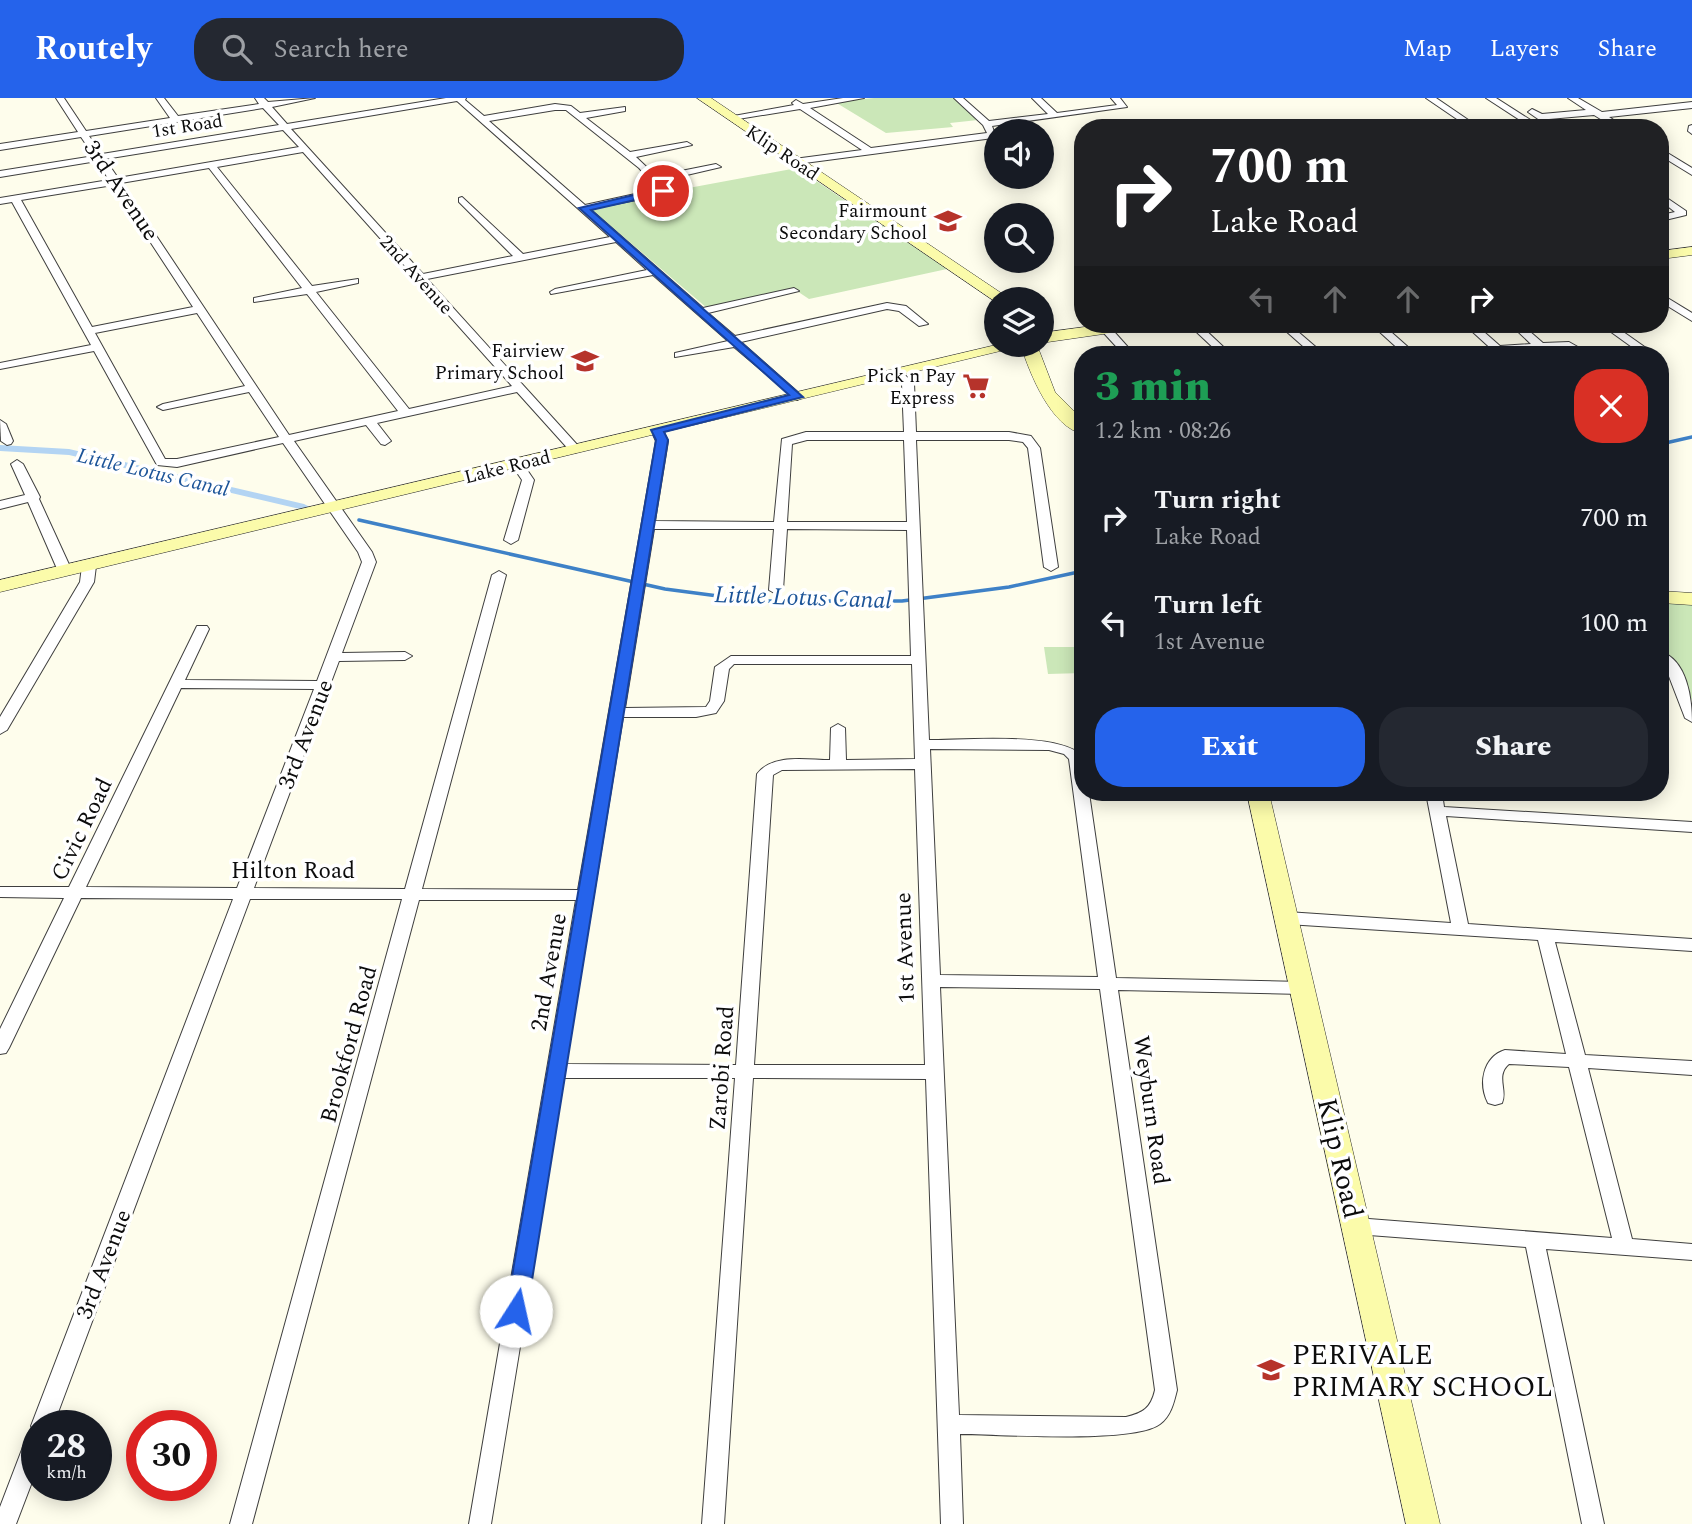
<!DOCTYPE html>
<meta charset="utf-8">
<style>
:root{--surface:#171b24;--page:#242831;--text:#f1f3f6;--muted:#9ea1a6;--accent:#2563eb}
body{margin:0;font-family:Spectral,serif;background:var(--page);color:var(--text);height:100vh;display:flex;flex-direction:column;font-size:26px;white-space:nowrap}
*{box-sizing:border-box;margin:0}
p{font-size:23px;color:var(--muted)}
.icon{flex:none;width:38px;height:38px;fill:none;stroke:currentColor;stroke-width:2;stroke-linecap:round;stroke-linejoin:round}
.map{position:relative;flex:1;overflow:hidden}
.drawer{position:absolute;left:1074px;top:248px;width:595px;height:455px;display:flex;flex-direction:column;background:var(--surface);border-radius:28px;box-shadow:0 4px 18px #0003}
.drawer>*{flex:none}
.guide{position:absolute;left:1074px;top:21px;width:595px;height:214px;border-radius:28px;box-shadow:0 4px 18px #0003;background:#202124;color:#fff;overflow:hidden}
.controls{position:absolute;left:984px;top:21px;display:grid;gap:14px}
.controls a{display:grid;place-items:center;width:70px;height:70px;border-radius:50%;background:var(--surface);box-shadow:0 4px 18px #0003;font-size:35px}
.speed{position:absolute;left:21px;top:1312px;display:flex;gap:14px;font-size:35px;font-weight:700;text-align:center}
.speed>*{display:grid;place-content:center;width:91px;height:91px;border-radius:50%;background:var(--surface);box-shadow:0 4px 18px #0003;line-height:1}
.speed small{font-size:18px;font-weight:400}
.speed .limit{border:10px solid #d22;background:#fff;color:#111}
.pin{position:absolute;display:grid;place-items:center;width:60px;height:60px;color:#fff;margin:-30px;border:4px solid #fff;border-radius:50%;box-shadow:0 2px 7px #0007}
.me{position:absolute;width:77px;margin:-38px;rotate:10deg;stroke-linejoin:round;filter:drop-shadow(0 0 5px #0008)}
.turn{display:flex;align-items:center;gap:24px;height:147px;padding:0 21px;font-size:32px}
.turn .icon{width:91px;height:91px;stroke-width:2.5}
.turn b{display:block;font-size:49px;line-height:60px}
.lanes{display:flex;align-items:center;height:66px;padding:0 21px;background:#0003;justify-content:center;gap:35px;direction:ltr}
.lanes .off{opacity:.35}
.round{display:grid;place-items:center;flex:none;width:74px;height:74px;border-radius:28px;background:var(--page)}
.summary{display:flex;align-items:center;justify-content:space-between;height:119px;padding:0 21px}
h1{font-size:42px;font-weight:800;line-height:52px;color:#1e9e55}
.button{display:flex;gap:14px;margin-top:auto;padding:14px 21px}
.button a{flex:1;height:80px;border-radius:28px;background:var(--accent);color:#fff;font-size:28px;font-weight:800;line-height:80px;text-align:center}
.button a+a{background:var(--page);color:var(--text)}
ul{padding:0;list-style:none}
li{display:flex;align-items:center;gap:21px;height:105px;padding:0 21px}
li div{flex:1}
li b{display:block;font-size:26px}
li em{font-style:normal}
header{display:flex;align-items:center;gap:42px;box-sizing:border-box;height:98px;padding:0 35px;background:var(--accent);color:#fff}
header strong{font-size:33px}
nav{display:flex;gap:38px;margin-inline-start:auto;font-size:24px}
.search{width:490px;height:63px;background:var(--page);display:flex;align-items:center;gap:18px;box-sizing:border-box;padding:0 24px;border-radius:28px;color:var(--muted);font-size:26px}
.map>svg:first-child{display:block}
.green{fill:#cbe7b8}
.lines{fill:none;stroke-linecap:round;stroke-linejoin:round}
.stream{stroke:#3e81c7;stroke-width:3.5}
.canal{fill:#b3d4f3;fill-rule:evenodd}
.street-casing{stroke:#3f3f3f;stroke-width:2}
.secondary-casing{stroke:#2e2e2e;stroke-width:1}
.street{fill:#fff;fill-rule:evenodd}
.secondary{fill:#fbfbaa;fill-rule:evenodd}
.route{fill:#2563eb;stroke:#184099;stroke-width:2}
.labels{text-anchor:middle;stroke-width:7;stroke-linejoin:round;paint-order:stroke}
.far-street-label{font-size:19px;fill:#0c0c0c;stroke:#fff}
.far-poi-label{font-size:19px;fill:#0c0c0c;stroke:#fff;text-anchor:end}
.far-water-label{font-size:21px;font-style:italic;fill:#1c5498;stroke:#fff}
.street-label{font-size:23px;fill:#0c0c0c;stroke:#fff}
.water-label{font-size:24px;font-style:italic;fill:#1c5498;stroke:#fff}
.near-street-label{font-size:28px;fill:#0c0c0c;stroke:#fff}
.near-poi-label{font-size:28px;fill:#0c0c0c;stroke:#fff;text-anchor:start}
</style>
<header>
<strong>Routely</strong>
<div class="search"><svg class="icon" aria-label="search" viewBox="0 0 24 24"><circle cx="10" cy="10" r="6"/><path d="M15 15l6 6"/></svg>Search here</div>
<nav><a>Map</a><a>Layers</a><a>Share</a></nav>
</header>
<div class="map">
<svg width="1692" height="1426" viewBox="0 0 1692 1426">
<rect width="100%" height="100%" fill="#fefdec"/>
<g class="green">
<polygon points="874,0 955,0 978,22 950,25 953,29 886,35 835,4"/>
<polygon points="797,70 947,171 809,201 794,191 707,210 592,112 667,94"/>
<polygon points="1661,505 1692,507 1692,603 1677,567 1661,555"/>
<polygon points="1044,549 1083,549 1083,575 1048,576"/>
</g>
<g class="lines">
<g class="stream">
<polyline points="1661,346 1692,339"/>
<polyline points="359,422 665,491 756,503 902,503 1009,489 1083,473"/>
</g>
<polygon class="canal" points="0,347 69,351 304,406 310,409 304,412 69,357 0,353"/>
<defs>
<g id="street">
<path d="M56,0H64L86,33L170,20L156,0H164L178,18L259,6L255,0H264L268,4L315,0L272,9L287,26L446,0H466L465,2L484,18L555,6L571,8L580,15L625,9V13L586,20L630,54L687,44L692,47L636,59L656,78L716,66L721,69L661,83L668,91L662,97L590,111L703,210L794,190L799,193L708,215L735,238L887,205L906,208L928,226L919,228L899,213L887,211L741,244L801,297L803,299L797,302L734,249L675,259V255L728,243L653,177L551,196L550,194L555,191L647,172L616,144L427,181L581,351L575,355L571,354L517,294L377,325L391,343L385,347L381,346L366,327L294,343L372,454L376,464L342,555L405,554L412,558L405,562L339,563L254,790L405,791L492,477L499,473L506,477L422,791L578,792L656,343L651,332L653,329H661L668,343L655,423L774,424L782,341L806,334H904L902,286L893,275L899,272L914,285L916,334H1009L1031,338L1040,350L1058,469L1051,473L1044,469L1028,350L1023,344L1009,342H916L929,642C964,642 1058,634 1081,657L1083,695H1089L1116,880L1302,884L1308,886L1311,890L1308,894L1302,896L1118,892L1177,1292C1174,1304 1171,1318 1160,1326C1134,1346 998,1336 960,1336L963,1426H941L926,981L753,980L724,1426H702L735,980H564L491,1426H469L576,802H419L252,1426H230L402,801H250L53,1328H37V1371L16,1426H0V1409L26,1341L29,1334L33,1333L31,1328L233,801L81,800L9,950L6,955L0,956V931L64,800L0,799V789H69L197,528H207L209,531L185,582L317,583L362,464L358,454L283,345L177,369L157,367L94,253L0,271V265L91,247L12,104L0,106V100L109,82L97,63L0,79V73L94,58L81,39L0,52V46L78,34ZM457,3L610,139L523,156L462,99L459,100V104L513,158L423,176L291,31ZM263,10L279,27L102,56L89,38ZM555,12H566L639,70L658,91L585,107L489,23ZM283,32L299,49L118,80L105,61ZM303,54L512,288L409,311L316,194L358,185V181L312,188L217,69ZM209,70L302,190L254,200V204L307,196L398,313L289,337L121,85ZM113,87L193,209L92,229L21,102ZM197,215L245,288L163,306L157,309L163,312L249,294L279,339L177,361H165L95,235ZM807,342H904L907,424H787L792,346ZM654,431H774L769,492L776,496L783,492L787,431L907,432L911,558H731L715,569L710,603L706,609L625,610ZM734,566H912L915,661L846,662L845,630L838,626L831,630L830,662C807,662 773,655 757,676L736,967L566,966L623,619H696L716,615L724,603L729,571ZM181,590L314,591L237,790L86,789ZM930,651L1049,652L1064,656L1069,661L1098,879L940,877ZM915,671L925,967H754L773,677L782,672ZM940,889L1100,891L1155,1292C1151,1310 1143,1315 1126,1319L959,1317Z"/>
<polygon points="843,0 864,0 810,10 871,50 987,35 983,27 954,0 963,0 989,23 1048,16 1032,0 1041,0 1057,15 1117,7 1111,0 1120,0 1127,9 992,28 996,39 993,40 797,66 792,63 794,61 862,52 800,11 732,22 728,19 794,7 792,5 796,2 803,6"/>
<polygon points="1426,0 1436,0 1480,30 1470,30"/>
<polygon points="1486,0 1496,0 1543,30 1532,30"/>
<polygon points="1568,0 1578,0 1602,14 1692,4 1692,10 1609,19 1626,30 1615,30 1594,17 1549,21 1561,30 1551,30 1528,14 1532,11 1542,16 1586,12"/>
<polygon points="1692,27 1692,36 1688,33 1689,28"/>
<polygon points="1661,51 1692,70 1692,77 1661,58"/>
<polygon points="1661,96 1686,113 1686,117 1661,123 1661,117 1675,114 1661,103"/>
<polygon points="1661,196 1692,215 1692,223 1661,204"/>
<polygon points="1188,226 1199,226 1232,257 1221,257"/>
<polygon points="1278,226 1289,226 1325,257 1313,257"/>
<polygon points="1371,226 1382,226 1417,257 1405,257"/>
<polygon points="1464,226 1475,226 1500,248 1531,246 1510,226 1521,226 1543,245 1569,244 1592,257 1578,257 1567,250 1507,254 1509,257 1498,257"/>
<polygon points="1600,226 1612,226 1656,257 1643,257"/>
<polygon points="1101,228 1109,228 1135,257 1124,257 1101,232"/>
<polygon points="0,322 6,326 13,343 11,346 7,347 1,343"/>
<polygon points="17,362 23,366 40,399 39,401 72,473 70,476 65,477 58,473 28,404 0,411 0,403 25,397 11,366"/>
<polygon points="517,362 521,363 534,382 518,442 511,446 504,442 522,382 511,366"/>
<polygon points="89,464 96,468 94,484 7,632 0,636 0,619 80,484 82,468"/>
<path d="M1661,554C1687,562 1692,601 1692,624L1685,620L1665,568L1661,565Z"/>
<path d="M1426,695H1442L1444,709L1692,724V734L1446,718L1468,826L1692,841V853L1555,844L1585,957L1692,963V977L1588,970L1632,1141L1692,1146V1162L1546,1151L1604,1426H1582L1526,1149L1356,1136L1349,1134L1346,1128L1349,1122L1356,1120L1612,1140L1569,969L1509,966C1495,978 1508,992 1502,1005L1495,1007L1488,1005C1478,986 1483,959 1505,952L1566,956L1538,842L1287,826L1279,820L1287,814L1451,825Z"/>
</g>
<g id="secondary">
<polygon points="697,0 711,0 1010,201 996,201 996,204"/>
<polygon points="1692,149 1692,157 1661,161 1661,153"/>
<polygon points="1107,226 1146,226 1138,231 1041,245 1041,235"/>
<path d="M996,247H1037L1055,294L1083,322V336C1051,329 1030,276 1021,248L0,494V482Z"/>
<polygon points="1661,493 1692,495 1692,507 1661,505"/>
<polygon points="1247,695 1269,695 1440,1426 1406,1426"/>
</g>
</defs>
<use href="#street" class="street-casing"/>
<use href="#secondary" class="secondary-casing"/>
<use href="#street" class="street"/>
<use href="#secondary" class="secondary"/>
</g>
<polygon class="route" points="663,90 666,91 666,95 591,112 803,299 664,334 668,342 527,1213 524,1219 516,1221 509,1219 506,1213 656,342 651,332 789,297 579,110"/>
<defs>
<symbol id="school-bare" viewBox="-9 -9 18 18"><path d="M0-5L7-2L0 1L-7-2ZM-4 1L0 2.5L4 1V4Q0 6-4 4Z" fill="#b6332b" stroke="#fff" stroke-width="2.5" paint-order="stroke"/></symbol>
<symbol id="supermarket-bare" viewBox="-9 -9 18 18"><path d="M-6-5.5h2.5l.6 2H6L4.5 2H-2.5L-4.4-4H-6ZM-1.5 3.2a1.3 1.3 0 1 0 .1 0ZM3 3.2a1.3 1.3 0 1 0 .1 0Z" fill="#b6332b" stroke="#fff" stroke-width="2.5" paint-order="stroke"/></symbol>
</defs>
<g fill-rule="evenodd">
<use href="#school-bare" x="929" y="104" width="38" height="38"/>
<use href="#school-bare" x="566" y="244" width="38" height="38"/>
<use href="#supermarket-bare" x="957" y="269" width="38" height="38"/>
<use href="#school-bare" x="1252" y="1253" width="38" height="38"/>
</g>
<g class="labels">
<g class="far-street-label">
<text transform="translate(187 27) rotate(-9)" y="7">1st Road</text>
<text transform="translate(783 54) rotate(34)" y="7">Klip Road</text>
<text transform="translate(417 176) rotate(48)" y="7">2nd Avenue</text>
<text transform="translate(507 368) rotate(-14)" y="7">Lake Road</text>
</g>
<g class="far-poi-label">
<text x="927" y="119">Fairmount<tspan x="927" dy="22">Secondary School</tspan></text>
<text x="564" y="259">Fairview<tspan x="564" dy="22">Primary School</tspan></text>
<text x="955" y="284">Pick n Pay<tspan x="955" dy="22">Express</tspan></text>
</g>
<g class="far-water-label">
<text transform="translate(153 374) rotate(13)" y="7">Little Lotus Canal</text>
</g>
<g class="street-label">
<text transform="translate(122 92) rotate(56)" y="8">3rd Avenue</text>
<text transform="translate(305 636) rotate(-69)" y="8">3rd Avenue</text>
<text transform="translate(81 731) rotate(-64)" y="8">Civic Road</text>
<text x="293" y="780">Hilton Road</text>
<text transform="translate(904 850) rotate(-92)" y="8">1st Avenue</text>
<text transform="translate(548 874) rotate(-80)" y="8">2nd Avenue</text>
<text transform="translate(348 946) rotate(-75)" y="8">Brookford Road</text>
<text transform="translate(721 970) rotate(-86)" y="8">Zarobi Road</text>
<text transform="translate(1152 1012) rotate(82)" y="8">Weyburn Road</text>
<text transform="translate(103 1166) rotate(-69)" y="8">3rd Avenue</text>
</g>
<g class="water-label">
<text transform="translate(803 499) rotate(2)" y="8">Little Lotus Canal</text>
</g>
<g class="near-street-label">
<text transform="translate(1341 1060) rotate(77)" y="10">Klip Road</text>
</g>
<g class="near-poi-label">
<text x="1292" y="1266">PERIVALE<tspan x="1292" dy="32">PRIMARY SCHOOL</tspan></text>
</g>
</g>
</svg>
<div class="controls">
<a><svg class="icon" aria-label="sound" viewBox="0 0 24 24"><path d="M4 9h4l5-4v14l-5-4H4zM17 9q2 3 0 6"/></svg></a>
<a><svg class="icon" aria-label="search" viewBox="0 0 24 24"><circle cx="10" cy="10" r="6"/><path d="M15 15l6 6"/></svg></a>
<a><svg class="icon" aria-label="layers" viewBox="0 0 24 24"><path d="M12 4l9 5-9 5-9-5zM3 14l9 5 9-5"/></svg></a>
</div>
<div class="speed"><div>28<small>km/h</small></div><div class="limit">30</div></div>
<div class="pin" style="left:663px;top:93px;background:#d93025"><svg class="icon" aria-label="arrive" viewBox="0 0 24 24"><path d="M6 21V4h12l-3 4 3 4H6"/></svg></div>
<svg class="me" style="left:516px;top:1213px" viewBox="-20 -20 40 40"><circle r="19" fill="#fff"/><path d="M0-13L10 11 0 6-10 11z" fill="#2563eb"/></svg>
<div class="guide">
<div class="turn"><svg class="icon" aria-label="right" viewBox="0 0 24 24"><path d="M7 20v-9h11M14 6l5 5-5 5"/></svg><div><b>700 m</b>Lake Road</div></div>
<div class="lanes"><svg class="icon off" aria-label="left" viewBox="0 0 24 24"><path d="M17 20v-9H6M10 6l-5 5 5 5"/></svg><svg class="icon off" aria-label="ahead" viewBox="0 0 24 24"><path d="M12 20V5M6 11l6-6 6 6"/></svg><svg class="icon off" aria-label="ahead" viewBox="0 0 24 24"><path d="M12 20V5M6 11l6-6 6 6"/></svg><svg class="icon" aria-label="right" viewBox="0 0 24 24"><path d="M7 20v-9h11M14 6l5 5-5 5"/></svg></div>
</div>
<section class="drawer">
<div class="summary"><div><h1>3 min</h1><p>1.2 km · 08:26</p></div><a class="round" style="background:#d93025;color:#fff"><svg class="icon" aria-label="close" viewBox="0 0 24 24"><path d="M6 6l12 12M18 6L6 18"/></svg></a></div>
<ul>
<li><svg class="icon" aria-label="right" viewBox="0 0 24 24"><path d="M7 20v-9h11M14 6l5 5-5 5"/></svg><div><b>Turn right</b><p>Lake Road</p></div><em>700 m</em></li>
<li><svg class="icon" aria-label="left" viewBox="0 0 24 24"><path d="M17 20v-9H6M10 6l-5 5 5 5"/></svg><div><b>Turn left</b><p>1st Avenue</p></div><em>100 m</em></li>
</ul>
<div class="button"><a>Exit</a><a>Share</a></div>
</section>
</div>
